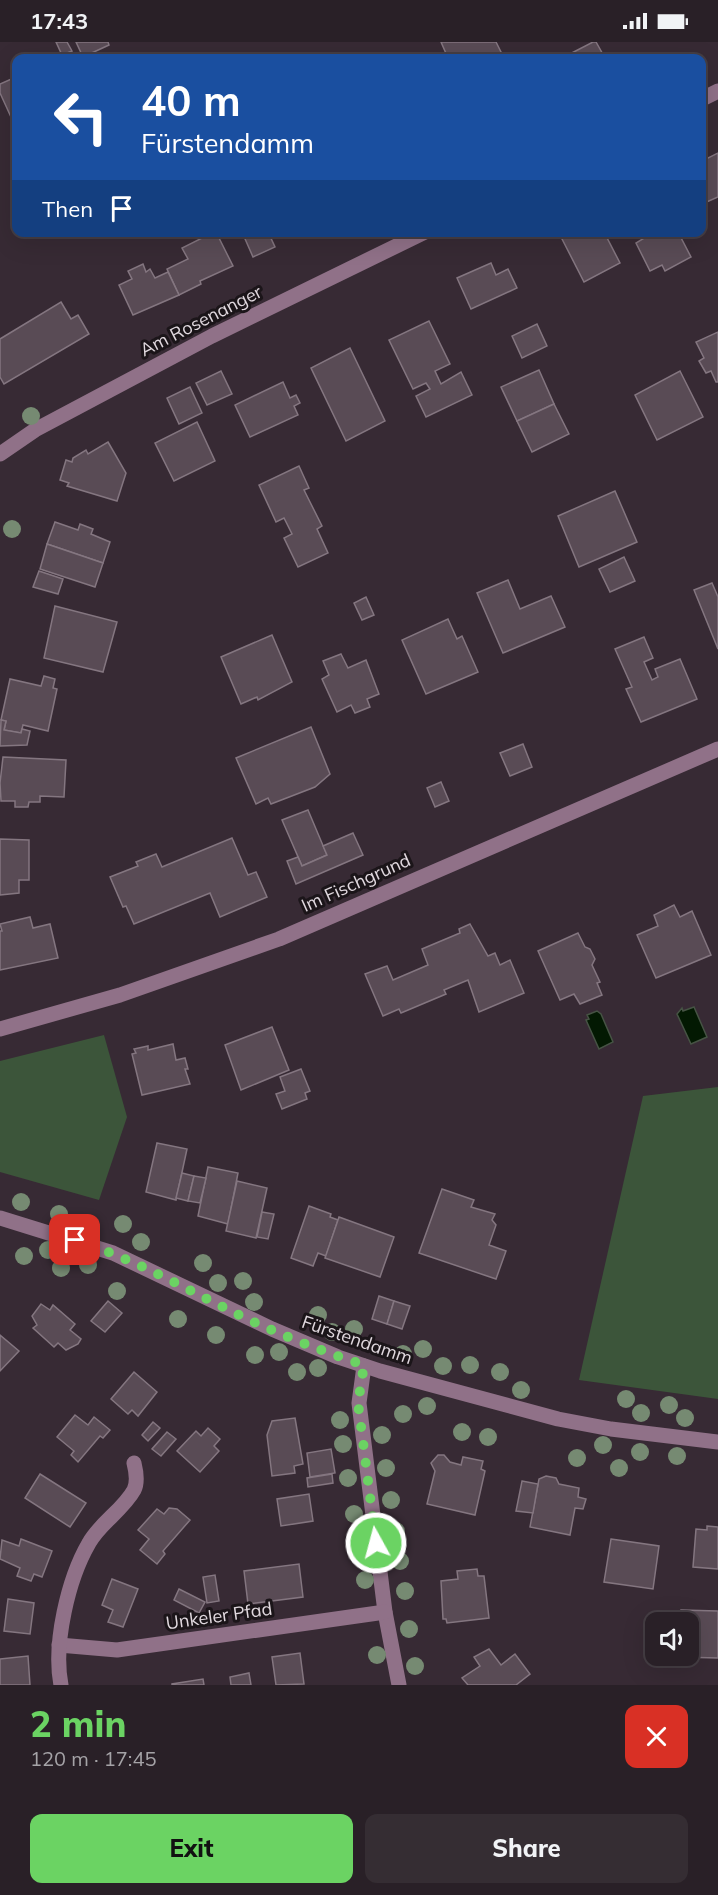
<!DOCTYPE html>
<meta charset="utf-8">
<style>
:root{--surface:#292027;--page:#352d33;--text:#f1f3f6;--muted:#a5a3a7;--line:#453e44;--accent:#6bd363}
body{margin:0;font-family:Mulish,sans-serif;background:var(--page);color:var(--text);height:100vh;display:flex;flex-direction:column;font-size:22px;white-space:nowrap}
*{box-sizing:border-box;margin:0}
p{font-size:20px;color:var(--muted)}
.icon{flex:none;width:33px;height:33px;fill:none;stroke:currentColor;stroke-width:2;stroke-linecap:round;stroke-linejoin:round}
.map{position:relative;height:1643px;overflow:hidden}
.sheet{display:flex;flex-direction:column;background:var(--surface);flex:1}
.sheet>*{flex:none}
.guide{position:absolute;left:12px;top:12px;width:694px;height:183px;border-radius:12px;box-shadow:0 6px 24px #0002,0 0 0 2px var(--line);background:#1a4fa0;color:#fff;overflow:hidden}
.controls{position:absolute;left:645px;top:1570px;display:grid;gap:12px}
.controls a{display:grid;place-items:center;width:54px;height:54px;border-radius:12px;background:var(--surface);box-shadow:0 6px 24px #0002,0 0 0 2px var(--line);font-size:30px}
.pin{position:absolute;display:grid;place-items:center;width:51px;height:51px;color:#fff;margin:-26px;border-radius:12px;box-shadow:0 3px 9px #0006}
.me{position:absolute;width:66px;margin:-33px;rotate:353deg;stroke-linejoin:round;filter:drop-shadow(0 0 4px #0008)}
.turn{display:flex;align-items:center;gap:21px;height:126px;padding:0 30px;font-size:27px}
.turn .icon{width:78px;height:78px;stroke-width:2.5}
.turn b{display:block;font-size:42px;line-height:51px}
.then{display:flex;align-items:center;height:57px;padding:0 30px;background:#0003;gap:12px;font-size:22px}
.round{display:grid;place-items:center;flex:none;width:63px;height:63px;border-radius:12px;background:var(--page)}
.summary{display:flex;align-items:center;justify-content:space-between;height:102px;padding:0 30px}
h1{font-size:36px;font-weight:800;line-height:45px;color:var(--accent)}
.cta{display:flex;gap:12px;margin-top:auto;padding:12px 30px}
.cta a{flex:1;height:69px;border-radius:12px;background:var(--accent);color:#111;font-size:24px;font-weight:800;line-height:69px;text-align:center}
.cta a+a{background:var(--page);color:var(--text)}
.status{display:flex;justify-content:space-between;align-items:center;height:42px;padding:0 30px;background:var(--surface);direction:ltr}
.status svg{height:16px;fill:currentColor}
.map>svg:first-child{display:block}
.green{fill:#3c553a}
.water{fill:#031902;stroke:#465344;stroke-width:1.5}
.building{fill:#594b55;stroke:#847680;stroke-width:1.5}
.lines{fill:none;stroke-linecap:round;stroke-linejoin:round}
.minor{stroke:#907188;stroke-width:15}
.tree{fill:#768a72}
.route{stroke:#6bd363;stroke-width:10;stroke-dasharray:0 18}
.labels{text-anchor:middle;stroke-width:6;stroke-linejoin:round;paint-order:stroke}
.street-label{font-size:18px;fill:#e1d9df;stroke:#1b1519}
</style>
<div class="status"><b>17:43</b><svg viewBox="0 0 49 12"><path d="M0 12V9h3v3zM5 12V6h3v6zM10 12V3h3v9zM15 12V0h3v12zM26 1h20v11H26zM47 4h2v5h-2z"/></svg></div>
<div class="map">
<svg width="718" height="1643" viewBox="0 0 718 1643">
<rect width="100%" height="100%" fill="#372a34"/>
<g class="green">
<polygon points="104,993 127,1075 99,1158 0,1130 0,1019"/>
<polygon points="718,1045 718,1357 579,1338 643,1054"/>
</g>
<g class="water">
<polygon points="694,965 707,995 691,1002 677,972 682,966 683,969"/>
<polygon points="597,969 601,972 613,1000 599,1007 586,978 589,977 587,973"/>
</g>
<g class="building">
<polygon points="56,0 67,0 72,9 62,13"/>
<polygon points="76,0 108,0 109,3 83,15"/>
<polygon points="441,0 496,0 504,16 448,16"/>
<polygon points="593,0 596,0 605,16 562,16"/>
<polygon points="16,35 16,86 0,51 0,42"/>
<polygon points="718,111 718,155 702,162 702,119"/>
<polygon points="214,190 216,190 233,224 200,239 201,242 179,253 167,227 188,217 182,206"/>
<polygon points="242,190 272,190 269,192 275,205 253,215"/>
<polygon points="565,190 604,190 620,221 584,240 560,193"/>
<polygon points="644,190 678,190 691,215 665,229 662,223 650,229 636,201 646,195"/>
<polygon points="491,221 496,233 508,227 517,246 471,267 457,236"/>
<polygon points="143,222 146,230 150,227 155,236 168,230 179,253 133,273 119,243 132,237 128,229"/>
<polygon points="61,260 71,277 78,273 89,292 4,342 0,335 0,297"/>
<polygon points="429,279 450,322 435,329 441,342 461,330 472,353 426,375 416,354 430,347 426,341 413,347 389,298"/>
<polygon points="537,282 547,304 522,316 512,294"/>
<polygon points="718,290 718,340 716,340 711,329 706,331 699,319 704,316 696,300"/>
<polygon points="350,306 385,379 346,399 311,326"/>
<polygon points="539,328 554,362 517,379 501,345"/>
<polygon points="221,329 232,352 207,363 196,341"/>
<polygon points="680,329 703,375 657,398 635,353"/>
<polygon points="283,340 290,356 296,353 300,361 294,364 298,373 250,395 235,363"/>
<polygon points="190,345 202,371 179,382 167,356"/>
<polygon points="554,362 569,392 532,410 517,379"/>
<polygon points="197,380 215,419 174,439 155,401"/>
<polygon points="108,400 126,431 117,459 67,444 69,441 60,438 66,418 72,420 73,416 86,408 88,412"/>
<polygon points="299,424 309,446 304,448 322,484 317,487 328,511 298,525 284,496 292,492 284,476 276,480 259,443"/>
<polygon points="615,449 637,500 579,525 558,474"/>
<polygon points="55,480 78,488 80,482 93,487 91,492 110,500 103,521 47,502"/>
<polygon points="47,502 103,521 95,545 40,527"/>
<polygon points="624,515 635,539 610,550 599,527"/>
<polygon points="39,529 63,537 58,552 33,545"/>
<polygon points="508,538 520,567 551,554 565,585 503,611 477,551"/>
<polygon points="712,541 718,555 718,607 694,548"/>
<polygon points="366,555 374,573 362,578 354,561"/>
<polygon points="55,564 117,580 103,630 44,616"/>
<polygon points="448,577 457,597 462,594 478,630 426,652 402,598"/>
<polygon points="272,593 292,640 258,658 257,655 241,662 221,615"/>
<polygon points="644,595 653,616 644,620 652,638 658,635 655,627 680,617 697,657 641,680 626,647 632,645 615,607"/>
<polygon points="341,612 348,626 366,618 379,652 367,657 370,665 355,671 351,663 337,670 322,637 329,633 323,619"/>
<polygon points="44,634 55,637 53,646 57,647 48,689 23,683 21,691 4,688 6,679 1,678 10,637 41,644"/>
<polygon points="1,678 6,679 4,688 21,691 22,687 30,689 27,703 0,704"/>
<polygon points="311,685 330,732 315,745 271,762 268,756 256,762 236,716"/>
<polygon points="523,702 532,725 510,734 500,711"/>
<polygon points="3,715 66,718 64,755 40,754 40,760 29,760 28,765 15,765 15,759 1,759 0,741"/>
<polygon points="441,740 449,759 435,765 427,746"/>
<polygon points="308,768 327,813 302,824 282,778"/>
<polygon points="353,791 363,813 296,842 287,819 298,815 302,824 327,813 323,804"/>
<polygon points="232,796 248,833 256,830 267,855 220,875 210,851 134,882 126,864 123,865 110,835 138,824 136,820 156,812 162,825"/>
<polygon points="0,797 29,798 29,838 19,838 19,851 0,853"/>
<polygon points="674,863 680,875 692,869 711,913 656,936 637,893 658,884 654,873"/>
<polygon points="30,875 33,886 50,882 58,916 0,928 0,889 2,889 0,882"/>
<polygon points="470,882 488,914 495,911 500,923 510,918 524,951 479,970 468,938 444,948 446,952 401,971 399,967 383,974 365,932 387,924 393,938 428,923 422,907 460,891 459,887"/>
<polygon points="578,891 585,905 590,907 595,917 592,923 600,940 597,941 602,953 580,962 574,952 560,958 538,909"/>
<polygon points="272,985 289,1028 241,1048 225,1003"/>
<polygon points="173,1002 176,1018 185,1016 188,1027 185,1027 190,1042 142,1053 132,1012 136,1011 134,1007 148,1004 148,1008"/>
<polygon points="301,1027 310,1049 305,1051 307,1057 282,1067 276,1052 285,1049 280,1035"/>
<polygon points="157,1101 187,1107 176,1158 146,1150"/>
<polygon points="208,1125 238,1131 228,1182 198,1174"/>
<polygon points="182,1131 194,1134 188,1159 176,1156"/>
<polygon points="194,1134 206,1136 200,1161 188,1159"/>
<polygon points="237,1139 267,1146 256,1196 226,1189"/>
<polygon points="442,1147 474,1158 471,1165 495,1172 492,1178 496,1183 489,1203 506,1209 496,1237 419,1211"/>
<polygon points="309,1164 331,1172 330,1175 338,1178 326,1214 318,1211 313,1224 291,1216"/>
<polygon points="262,1170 274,1172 268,1197 257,1195"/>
<polygon points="339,1175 394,1195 380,1235 325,1216"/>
<polygon points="379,1254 394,1259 387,1282 372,1277"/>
<polygon points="108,1259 122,1271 105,1290 91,1279"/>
<polygon points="394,1259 410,1264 402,1287 387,1282"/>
<polygon points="41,1262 50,1268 53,1263 75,1282 70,1288 81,1297 78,1302 66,1308 58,1301 54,1305 33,1286 37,1283 32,1274"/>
<polygon points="0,1293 19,1309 0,1329"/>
<polygon points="134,1330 157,1350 138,1374 132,1368 128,1372 111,1357"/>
<polygon points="75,1373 88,1383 94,1375 110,1388 103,1396 100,1394 78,1420 71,1413 74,1409 57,1395"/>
<polygon points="295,1376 303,1422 294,1424 295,1431 272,1434 267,1393 272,1379"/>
<polygon points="153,1380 160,1386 148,1399 142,1393"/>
<polygon points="208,1386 220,1397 214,1404 219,1409 200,1430 177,1409 196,1389 201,1394"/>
<polygon points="167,1390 176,1397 161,1414 152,1407"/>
<polygon points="331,1407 335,1431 310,1435 307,1411"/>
<polygon points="438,1413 444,1413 450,1420 461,1423 463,1415 483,1419 481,1427 485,1429 475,1473 427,1462 435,1429 431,1421"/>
<polygon points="40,1432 86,1461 70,1485 25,1456"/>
<polygon points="332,1432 333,1441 308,1445 307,1436"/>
<polygon points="546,1434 556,1436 559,1442 579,1446 578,1455 586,1457 583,1467 575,1466 570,1493 530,1485 539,1437"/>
<polygon points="522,1439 538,1442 533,1471 516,1469"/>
<polygon points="309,1452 313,1479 281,1484 277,1457"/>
<polygon points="169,1466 177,1467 190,1478 163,1509 165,1512 157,1522 140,1508 149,1497 138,1488 157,1467 164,1472"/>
<polygon points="707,1484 718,1485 718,1527 693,1525 696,1487 707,1488"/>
<polygon points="21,1497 52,1509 42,1535 34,1532 31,1539 17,1534 20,1526 0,1517 2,1498 19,1504"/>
<polygon points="611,1497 659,1504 653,1547 604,1540"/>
<polygon points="299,1522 303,1555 248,1562 244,1529"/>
<polygon points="477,1527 478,1534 484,1534 489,1576 447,1581 446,1577 443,1577 441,1539 458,1537 457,1529"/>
<polygon points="215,1533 219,1559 207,1561 203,1535"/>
<polygon points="112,1537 138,1547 123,1585 108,1580 113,1568 102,1563"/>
<polygon points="179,1547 205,1560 199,1571 174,1558"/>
<polygon points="8,1557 34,1561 30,1592 4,1589"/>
<polygon points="681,1568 718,1569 718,1616 679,1615 688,1614 688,1581 680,1581"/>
<polygon points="489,1607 501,1623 515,1612 530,1632 516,1643 468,1643 462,1636 480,1624 474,1615"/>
<polygon points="300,1611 304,1642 276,1643 272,1615"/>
<polygon points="28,1614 30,1643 0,1643 0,1617"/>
<polygon points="249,1631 251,1643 231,1643 230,1635"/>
<polygon points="203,1637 204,1643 172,1643 172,1642"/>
</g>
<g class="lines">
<g class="minor">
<polyline points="702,57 718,49"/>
<polyline points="0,412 35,388 212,294 425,190"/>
<polyline points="0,987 120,953 279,897 718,707"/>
<polyline points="0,1176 113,1211 272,1287 338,1315 380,1329 558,1377 611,1387 718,1400"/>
<polyline points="364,1324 359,1361 385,1570 399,1643"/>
<polyline points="59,1603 117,1608 385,1570"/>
<path d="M61,1643C53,1602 68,1537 89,1501C100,1481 123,1468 134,1448C138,1440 136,1429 134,1421"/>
</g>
</g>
<g class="tree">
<circle cx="31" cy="374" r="9"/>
<circle cx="12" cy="487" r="9"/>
<circle cx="21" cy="1160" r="9"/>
<circle cx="59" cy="1172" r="9"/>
<circle cx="123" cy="1182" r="9"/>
<circle cx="141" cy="1200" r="9"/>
<circle cx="48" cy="1208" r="9"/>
<circle cx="24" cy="1214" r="9"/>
<circle cx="203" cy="1221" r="9"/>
<circle cx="88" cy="1223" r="9"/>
<circle cx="61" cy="1226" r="9"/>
<circle cx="243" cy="1239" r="9"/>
<circle cx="218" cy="1241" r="9"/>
<circle cx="117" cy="1249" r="9"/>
<circle cx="254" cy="1260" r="9"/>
<circle cx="318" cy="1273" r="9"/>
<circle cx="178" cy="1277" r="9"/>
<circle cx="354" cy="1287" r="9"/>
<circle cx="332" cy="1290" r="9"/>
<circle cx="216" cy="1293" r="9"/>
<circle cx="423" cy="1307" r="9"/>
<circle cx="279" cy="1310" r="9"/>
<circle cx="403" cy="1312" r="9"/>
<circle cx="255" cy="1313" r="9"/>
<circle cx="470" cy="1323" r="9"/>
<circle cx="443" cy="1324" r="9"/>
<circle cx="318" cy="1326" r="9"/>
<circle cx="297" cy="1330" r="9"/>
<circle cx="500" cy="1330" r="9"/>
<circle cx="521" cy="1348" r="9"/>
<circle cx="626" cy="1357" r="9"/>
<circle cx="669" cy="1363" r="9"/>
<circle cx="427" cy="1364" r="9"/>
<circle cx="641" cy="1371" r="9"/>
<circle cx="403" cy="1372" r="9"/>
<circle cx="685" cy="1376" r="9"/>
<circle cx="340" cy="1378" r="9"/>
<circle cx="462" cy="1390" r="9"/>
<circle cx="382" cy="1393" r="9"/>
<circle cx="488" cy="1395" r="9"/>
<circle cx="343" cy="1402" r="9"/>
<circle cx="603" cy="1403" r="9"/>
<circle cx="640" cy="1410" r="9"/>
<circle cx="677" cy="1414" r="9"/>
<circle cx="577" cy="1416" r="9"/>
<circle cx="386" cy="1426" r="9"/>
<circle cx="619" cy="1426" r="9"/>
<circle cx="348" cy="1436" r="9"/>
<circle cx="391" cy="1458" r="9"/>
<circle cx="354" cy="1472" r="9"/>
<circle cx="396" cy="1489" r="9"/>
<circle cx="359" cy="1508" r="9"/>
<circle cx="400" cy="1519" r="9"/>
<circle cx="365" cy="1538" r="9"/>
<circle cx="405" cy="1549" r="9"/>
<circle cx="409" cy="1587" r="9"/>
<circle cx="377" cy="1613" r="9"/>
<circle cx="415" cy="1624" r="9"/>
</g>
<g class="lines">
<path class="route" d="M75,1198C132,1216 184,1246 237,1272C278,1292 321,1309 364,1323L358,1361L376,1501"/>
</g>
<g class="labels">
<g class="street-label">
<text transform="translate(201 279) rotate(-27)" y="6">Am Rosenanger</text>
<text transform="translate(356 841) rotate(-24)" y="6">Im Fischgrund</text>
<text transform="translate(357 1298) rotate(19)" y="6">Fürstendamm</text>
<text transform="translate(219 1574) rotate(-8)" y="6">Unkeler Pfad</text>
</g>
</g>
</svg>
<div class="controls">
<a><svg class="icon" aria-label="sound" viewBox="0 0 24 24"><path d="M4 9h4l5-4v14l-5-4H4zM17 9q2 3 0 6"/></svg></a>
</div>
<div class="pin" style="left:75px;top:1198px;background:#d93025"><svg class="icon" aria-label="arrive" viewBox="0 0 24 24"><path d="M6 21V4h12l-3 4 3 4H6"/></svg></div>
<svg class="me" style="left:376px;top:1501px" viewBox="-20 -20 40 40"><circle r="17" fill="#6bd363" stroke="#fff" stroke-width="3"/><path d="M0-11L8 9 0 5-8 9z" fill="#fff"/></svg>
<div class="guide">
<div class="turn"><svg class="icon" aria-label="left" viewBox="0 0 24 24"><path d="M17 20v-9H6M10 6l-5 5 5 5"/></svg><div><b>40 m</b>Fürstendamm</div></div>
<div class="then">Then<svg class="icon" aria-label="arrive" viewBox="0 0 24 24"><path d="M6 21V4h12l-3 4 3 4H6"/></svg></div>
</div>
</div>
<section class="sheet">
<div class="summary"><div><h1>2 min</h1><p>120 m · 17:45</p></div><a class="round" style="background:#d93025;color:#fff"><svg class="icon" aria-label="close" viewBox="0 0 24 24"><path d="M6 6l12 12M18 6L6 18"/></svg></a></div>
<div class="cta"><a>Exit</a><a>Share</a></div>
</section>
